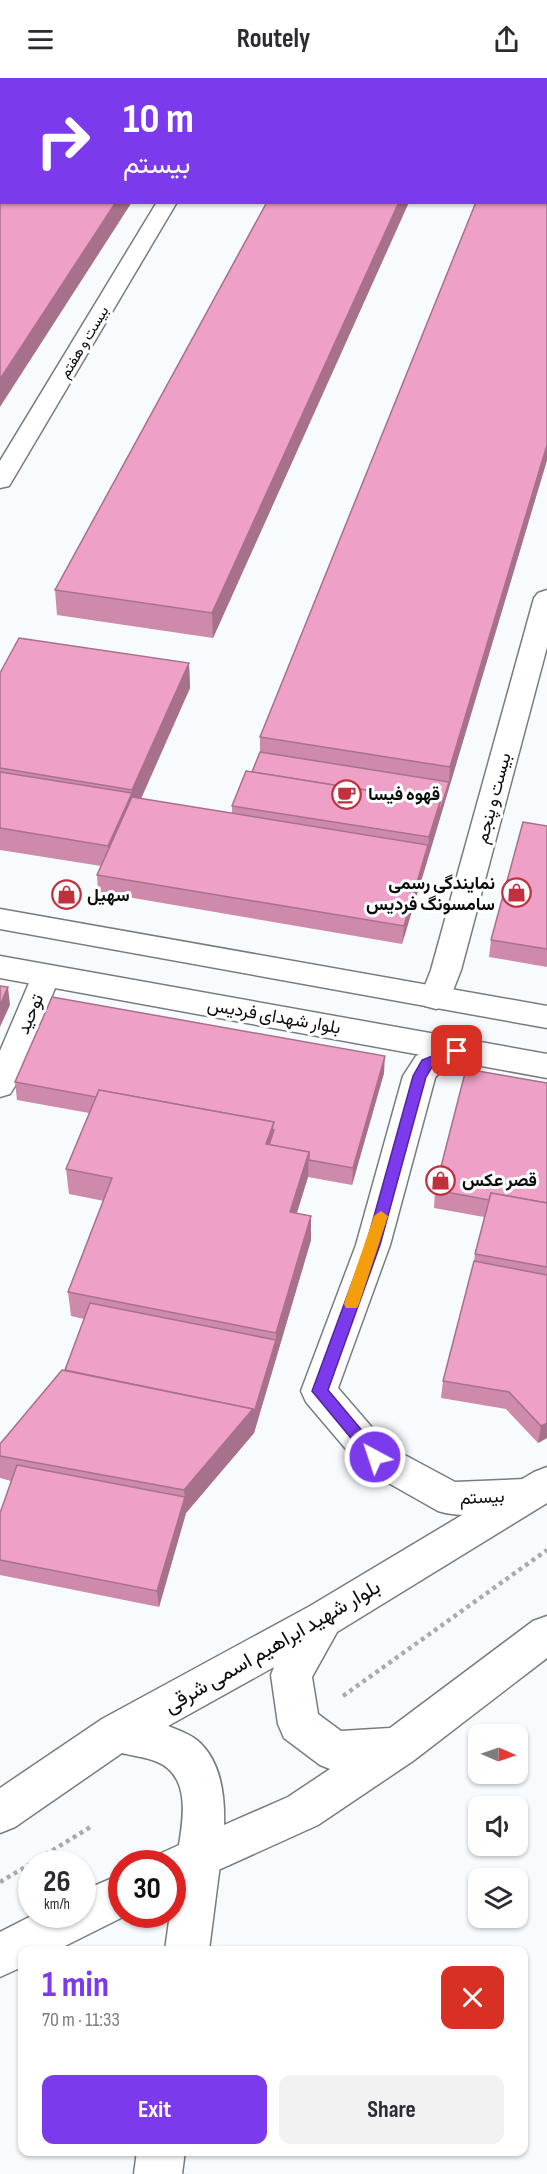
<!DOCTYPE html>
<meta charset="utf-8">
<style>
:root{--surface:#fff;--page:#f2f2f3;--text:#2b2b33;--muted:#7c7c81;--accent:#7c3aed}
body{margin:0;font-family:"Sofia Sans Condensed",Vazirmatn,sans-serif;background:var(--page);color:var(--text);height:100vh;display:flex;flex-direction:column;font-size:22px;white-space:nowrap}
*{box-sizing:border-box;margin:0}
p{font-size:20px;color:var(--muted)}
.icon{flex:none;width:33px;height:33px;fill:none;stroke:currentColor;stroke-width:2;stroke-linecap:round;stroke-linejoin:round}
.map{position:relative;flex:1;overflow:hidden}
.sheet{position:absolute;left:18px;top:1868px;width:510px;height:210px;display:flex;flex-direction:column;background:var(--surface);border-radius:12px;box-shadow:0 2px 4px #0004}
.sheet>*{flex:none}
.banner{position:absolute;left:0px;top:0px;width:548px;height:126px;box-shadow:0 2px 4px #0004;background:#7c3aed;color:#fff;overflow:hidden}
.needle{width:39px;rotate:92deg}
.fabs{position:absolute;left:468px;top:1646px;display:grid;gap:12px}
.fabs a{display:grid;place-items:center;width:60px;height:60px;border-radius:12px;background:var(--surface);box-shadow:0 2px 4px #0004;font-size:30px}
.speed{position:absolute;left:18px;top:1772px;display:flex;gap:12px;font-size:30px;font-weight:700;text-align:center}
.speed>*{display:grid;place-content:center;width:78px;height:78px;border-radius:50%;background:var(--surface);box-shadow:0 2px 4px #0004;line-height:1}
.speed small{font-size:15px;font-weight:400}
.speed .limit{border:9px solid #d22;background:#fff;color:#111}
.pin{position:absolute;display:grid;place-items:center;width:51px;height:51px;color:#fff;margin:-26px;border-radius:12px;box-shadow:0 3px 9px #0006}
.me{position:absolute;width:66px;margin:-33px;rotate:320deg;stroke-linejoin:round;filter:drop-shadow(0 0 4px #0008)}
.turn{display:flex;align-items:center;gap:21px;height:126px;padding:0 24px;font-size:27px}
.turn .icon{width:78px;height:78px;stroke-width:2.5}
.turn b{display:block;font-size:42px;line-height:51px}
.round{display:grid;place-items:center;flex:none;width:63px;height:63px;border-radius:12px;background:var(--page)}
.headline{display:flex;align-items:center;justify-content:space-between;height:102px;padding:0 24px}
h1{font-size:36px;font-weight:700;line-height:45px;color:var(--accent)}
.primary-button{display:flex;gap:12px;margin-top:auto;padding:12px 24px}
.primary-button a{flex:1;height:69px;border-radius:12px;background:var(--accent);color:#fff;font-size:24px;font-weight:700;line-height:69px;text-align:center}
.primary-button a+a{background:var(--page);color:var(--text)}
header{display:flex;justify-content:space-between;align-items:center;height:78px;padding:0 24px;background:var(--surface);font-size:27px;font-weight:700}
.map>svg:first-child{display:block}
.lines{fill:none;stroke-linecap:round;stroke-linejoin:round}
.lane-casing{stroke:#797c7e;stroke-width:3}
.street-casing{stroke:#797c7e;stroke-width:3}
.secondary-casing{stroke:#797c7e;stroke-width:3}
.path{stroke:#a9acae;stroke-width:4.5;stroke-dasharray:4 4;stroke-linecap:butt}
.lane{fill:#fff;fill-rule:evenodd}
.street{fill:#fff;fill-rule:evenodd}
.secondary{fill:#fff;fill-rule:evenodd}
.wall{fill:#cd8aaa}
.shaded-wall{fill:#a7708b}
.building{fill:#eea0c6;stroke:#a7708b;stroke-width:1.5}
.route{fill:#7c3aed;stroke:#51269a;stroke-width:1.5}
.slow{fill:#f59e0b}
.labels{text-anchor:middle;stroke-width:6;stroke-linejoin:round;paint-order:stroke}
.far-street-label{font-size:15px;fill:#0b0d0d;stroke:#fff}
.poi-label{font-size:18px;font-weight:bold;fill:#0b0d0d;stroke:#fff;text-anchor:start}
.street-label{font-size:18px;fill:#0b0d0d;stroke:#fff}
.near-street-label{font-size:21px;fill:#0b0d0d;stroke:#fff}
</style>
<header><svg class="icon" aria-label="menu" viewBox="0 0 24 24"><path d="M4 6h16M4 12h16M4 18h16"/></svg>Routely<svg class="icon" aria-label="share" viewBox="0 0 24 24"><path d="M12 15V3M7 8l5-5 5 5M5 13v7h14v-7"/></svg></header>
<div class="map">
<svg width="547" height="2096" viewBox="0 0 547 2096">
<rect width="100%" height="100%" fill="#f8fbfe"/>
<g class="lines">
<defs>
<polygon id="lane" points="46,888 56,891 60,898 15,1008 10,1016 0,1019 0,973 32,898 36,891"/>
<g id="street">
<polygon points="233,0 251,0 232,2"/>
<polygon points="157,124 177,124 12,403 9,408 0,410 0,383"/>
<polygon points="547,512 547,569 461,892 447,928 436,931 425,928 420,920 431,892 534,520 538,515"/>
<path d="M457,961L468,965L473,973C464,988 444,986 435,1000L390,1167L338,1310L388,1368L455,1404L525,1401L538,1405L544,1417L538,1429C514,1437 462,1441 438,1433L362,1390L306,1324L301,1313L356,1167L403,998L416,978Z"/>
<polygon points="199,1758 214,1764 221,1779 209,1872 165,1872 170,1836 172,1836 177,1779 184,1764"/>
<polygon points="137,2073 185,2073 182,2096 134,2096"/>
</g>
<g id="secondary">
<polygon points="0,831 547,928 547,950 0,851"/>
<polygon points="0,878 547,976 547,1000 0,900"/>
<path d="M547,1389V1425L337,1554L312,1599L318,1636L341,1653L390,1650L533,1543L547,1538V1580L413,1683L318,1747L172,1813V1785H153L157,1777L179,1767C184,1737 190,1696 155,1683C145,1679 133,1678 122,1675L15,1749L0,1755V1710L102,1641L310,1528L534,1394ZM274,1589L271,1597L278,1646L284,1660L320,1687L330,1691L288,1719L224,1747C225,1719 221,1683 198,1663C190,1656 178,1652 168,1648Z"/>
<polygon points="122,1796 122,1836 129,1836 57,1872 22,1872 22,1889 0,1899 0,1854 35,1836 82,1836 82,1813"/>
</g>
</defs>
<use href="#lane" class="lane-casing"/>
<use href="#street" class="street-casing"/>
<use href="#secondary" class="secondary-casing"/>
<g class="path">
<polyline points="343,1618 547,1472"/>
<polyline points="32,1785 92,1748"/>
<polyline points="0,1804 32,1785"/>
</g>
<use href="#lane" class="lane"/>
<use href="#street" class="street"/>
<use href="#secondary" class="secondary"/>
</g>
<g class="wall">
<polygon points="547,8 547,382 402,866 98,814 97,797 101,788 0,772 0,595 189,585 190,610 141,721 232,735 232,728 252,694 260,674 260,659"/>
<polygon points="267,124 409,124 213,560 57,537 55,512"/>
<polygon points="547,748 547,889 489,879 491,862"/>
<polygon points="384,995 352,1107 308,1099 297,1135 311,1162 254,1355 186,1435 159,1529 0,1497 0,1435 11,1403 0,1400 0,1366 65,1292 84,1241 71,1238 68,1214 104,1123 69,1116 66,1091 89,1035 17,1022 15,1004"/>
<polygon points="547,1005 547,1360 538,1365 506,1331 441,1320 443,1303 474,1183 475,1176 484,1139 434,1130 435,1112"/>
</g>
<g class="shaded-wall">
<polygon points="2,0 21,0 20,2 2,2 2,25 0,27 0,2"/>
<polygon points="198,0 211,0 211,2 197,2"/>
<polygon points="116,124 132,124 0,329 0,301"/>
<polygon points="399,124 409,124 213,560 212,535"/>
<polygon points="547,367 547,382 427,784 429,759 440,724 449,704 450,689"/>
<polygon points="189,585 190,610 110,790 108,768 132,715 132,712"/>
<polygon points="428,767 427,784 402,866 404,848"/>
<polygon points="8,909 10,927 0,949 0,927"/>
<polygon points="385,978 384,995 352,1107 353,1090"/>
<polygon points="274,1044 274,1069 266,1066"/>
<polygon points="309,1074 308,1099 289,1159 290,1134"/>
<polygon points="311,1138 311,1162 254,1355 186,1435 184,1412 276,1262 276,1255"/>
<polygon points="547,1345 547,1360 538,1365 541,1348"/>
<polygon points="185,1419 186,1435 159,1529 157,1513"/>
</g>
<g class="building">
<polygon points="68,0 198,0 197,2 67,2"/>
<polygon points="335,0 437,0 456,1 334,2"/>
<polygon points="546,7 547,8 547,367 450,689 260,659 476,124 546,124"/>
<polygon points="2,88 2,124 116,124 0,301 0,90"/>
<polygon points="267,124 399,124 212,535 55,512"/>
<polygon points="19,560 189,585 132,712 0,690 0,595"/>
<polygon points="260,674 449,704 438,739 440,724 252,694"/>
<polygon points="246,693 440,724 429,759 232,728"/>
<polygon points="0,694 132,715 108,768 0,750"/>
<polygon points="132,719 428,767 404,848 97,797"/>
<polygon points="523,744 547,748 547,871 491,862"/>
<polygon points="0,908 8,909 0,927"/>
<polygon points="52,919 385,978 353,1090 309,1082 309,1074 269,1067 274,1052 272,1051 274,1044 99,1012 96,1019 15,1004"/>
<polygon points="466,991 547,1005 547,1125 491,1115 489,1122 435,1112"/>
<polygon points="99,1012 274,1044 266,1066 309,1074 290,1134 311,1138 276,1255 68,1214 112,1100 66,1091"/>
<polygon points="491,1115 547,1125 547,1189 475,1176"/>
<polygon points="474,1183 547,1197 547,1345 541,1348 509,1314 443,1303"/>
<polygon points="90,1225 276,1262 253,1338 253,1331 65,1292"/>
<polygon points="62,1292 253,1331 184,1412 0,1378 0,1366"/>
<polygon points="17,1387 185,1419 157,1513 0,1482 0,1435"/>
</g>
<polygon class="route" points="457,968 464,973 462,976 432,989 426,999 380,1167 328,1312 380,1374 383,1379 380,1383 375,1385 370,1383 312,1313 366,1167 413,998 422,982"/>
<polygon class="slow" points="381,1133 388,1138 359,1226 357,1230 346,1230 344,1226 374,1138"/>
<defs>
<symbol id="cafe-ring" viewBox="-11 -11 22 22"><circle r="9.5" fill="#fff" stroke="#c0303f" stroke-width="1.5"/><path d="M-5.5-4.5H6V0H3Q3 3.5 0 3.5H-2.5Q-5.5 3.5-5.5 0ZM3-3.2v2h1.7v-2ZM-6 4.5H4V6H-6Z" fill="#c0303f"/></symbol>
<symbol id="shop-ring" viewBox="-11 -11 22 22"><circle r="9.5" fill="#fff" stroke="#c0303f" stroke-width="1.5"/><path d="M-5-2.5h2.3a2.7 3.5 0 0 1 5.4 0H5L5.5 6h-11ZM-1.5-2.5h3a1.5 2.3 0 0 0-3 0Z" fill="#c0303f"/></symbol>
</defs>
<g fill-rule="evenodd">
<use href="#cafe-ring" x="330" y="700" width="33" height="33"/>
<use href="#shop-ring" x="500" y="798" width="33" height="33"/>
<use href="#shop-ring" x="50" y="800" width="33" height="33"/>
<use href="#shop-ring" x="424" y="1086" width="33" height="33"/>
</g>
<g class="labels">
<g class="far-street-label">
<text transform="translate(84 264) rotate(-59)" y="5">بیست و هفتم</text>
</g>
<g class="poi-label">
<text x="368" y="722">قهوه فیسا</text>
<text x="495" y="811" text-anchor="end">نمایندگی رسمی<tspan x="495" dy="21">سامسونگ فردیس</tspan></text>
<text x="87" y="823">سهیل</text>
<text x="462" y="1108">قصر عکس</text>
</g>
<g class="street-label">
<text transform="translate(493 720) rotate(-75)" y="6">بیست و پنجم</text>
<text transform="translate(30 936) rotate(-67)" y="6">توحید</text>
<text transform="translate(274 938) rotate(10)" y="6">بلوار شهدای فردیس</text>
<text transform="translate(482 1419) rotate(-3)" y="6">بیستم</text>
</g>
<g class="near-street-label">
<text transform="translate(272 1568) rotate(-30)" y="7">بلوار شهید ابراهیم اسمی شرقی</text>
</g>
</g>
</svg>
<div class="fabs">
<a><svg class="needle" viewBox="-14 -14 28 28"><path d="M0-13l5 13h-10z" fill="#e53935"/><path d="M0 13l5-13h-10z" fill="#7c7c81"/></svg></a>
<a><svg class="icon" aria-label="sound" viewBox="0 0 24 24"><path d="M4 9h4l5-4v14l-5-4H4zM17 9q2 3 0 6"/></svg></a>
<a><svg class="icon" aria-label="layers" viewBox="0 0 24 24"><path d="M12 4l9 5-9 5-9-5zM3 14l9 5 9-5"/></svg></a>
</div>
<div class="speed"><div>26<small>km/h</small></div><div class="limit">30</div></div>
<div class="pin" style="left:457px;top:973px;background:#d93025"><svg class="icon" aria-label="arrive" viewBox="0 0 24 24"><path d="M6 21V4h12l-3 4 3 4H6"/></svg></div>
<svg class="me" style="left:375px;top:1379px" viewBox="-20 -20 40 40"><circle r="17" fill="#7c3aed" stroke="#fff" stroke-width="3"/><path d="M0-11L8 9 0 5-8 9z" fill="#fff"/></svg>
<div class="banner">
<div class="turn"><svg class="icon" aria-label="right" viewBox="0 0 24 24"><path d="M7 20v-9h11M14 6l5 5-5 5"/></svg><div><b>10 m</b>بیستم</div></div>
</div>
<section class="sheet">
<div class="headline"><div><h1>1 min</h1><p>70 m · 11:33</p></div><a class="round" style="background:#d93025;color:#fff"><svg class="icon" aria-label="close" viewBox="0 0 24 24"><path d="M6 6l12 12M18 6L6 18"/></svg></a></div>
<div class="primary-button"><a>Exit</a><a>Share</a></div>
</section>
</div>
